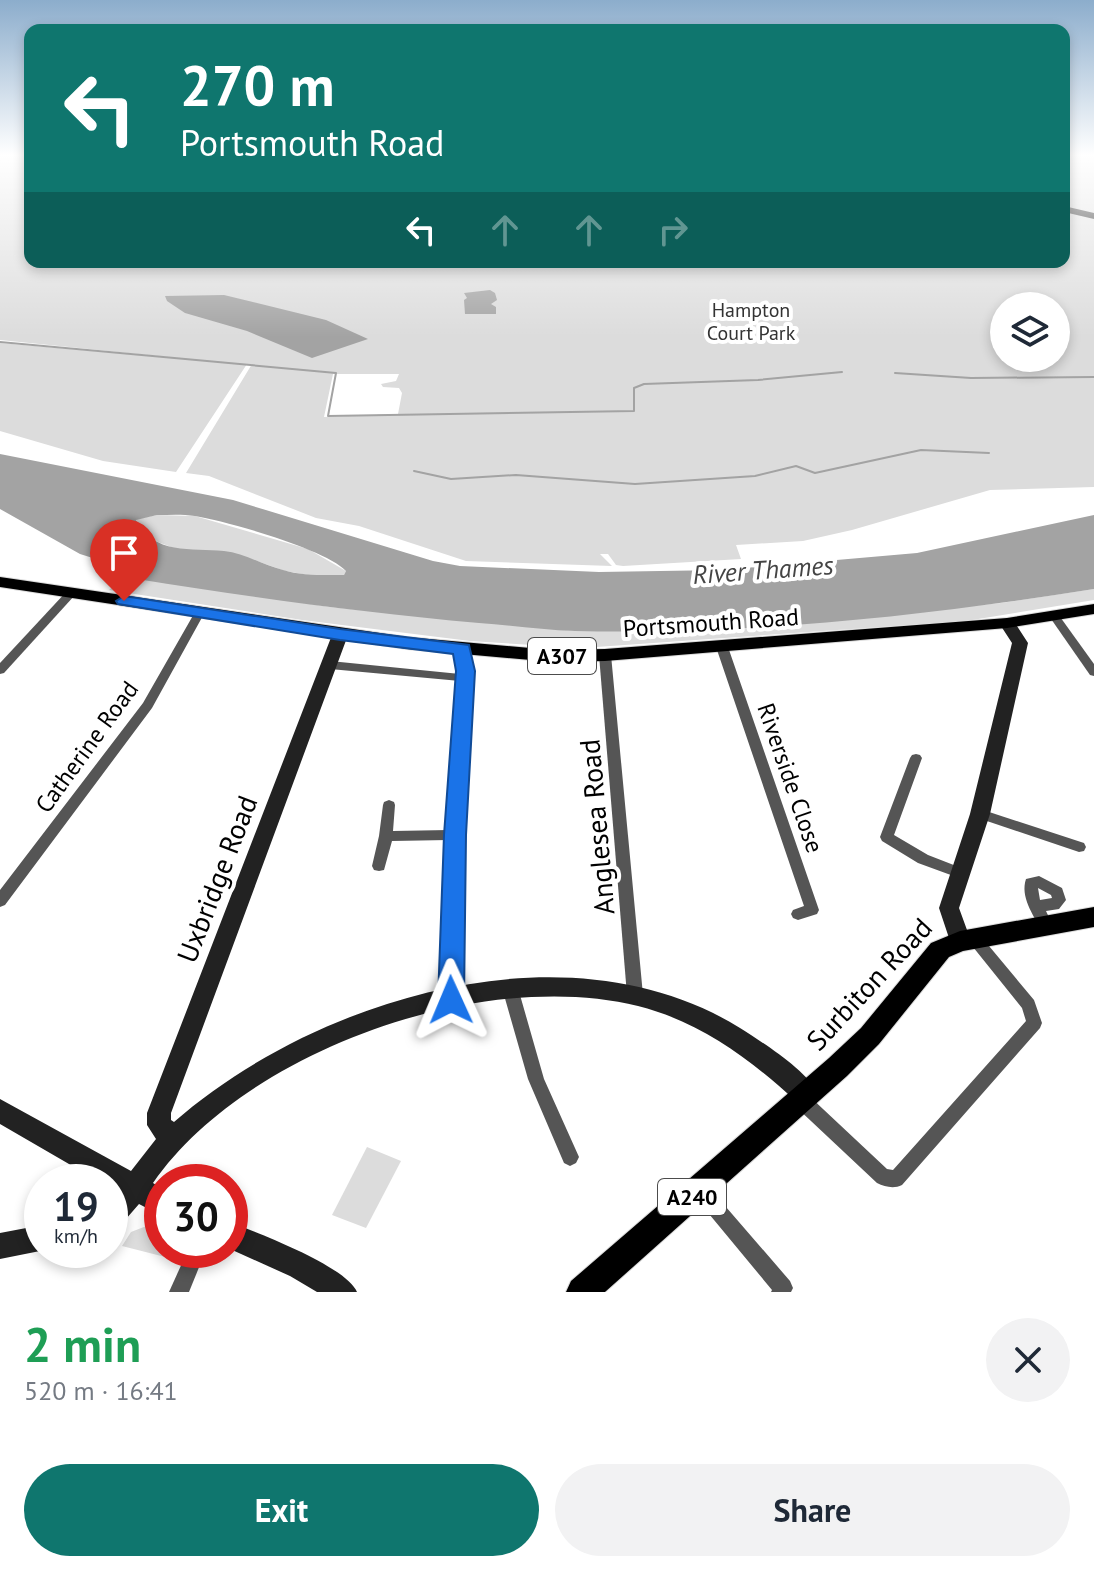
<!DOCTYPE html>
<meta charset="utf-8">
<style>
:root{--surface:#fff;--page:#f2f2f3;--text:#1f2937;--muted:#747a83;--accent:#0f766e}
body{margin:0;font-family:"PT Sans",sans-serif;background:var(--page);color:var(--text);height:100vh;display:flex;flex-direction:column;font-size:30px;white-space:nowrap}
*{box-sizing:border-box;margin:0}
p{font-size:26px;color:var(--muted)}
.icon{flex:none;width:44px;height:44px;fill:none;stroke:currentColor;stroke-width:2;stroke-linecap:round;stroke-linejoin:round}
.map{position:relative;height:1292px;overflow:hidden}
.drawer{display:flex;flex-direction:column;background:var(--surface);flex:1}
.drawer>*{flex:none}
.banner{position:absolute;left:24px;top:24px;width:1046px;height:244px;border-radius:16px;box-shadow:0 4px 12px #0003;background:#0f766e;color:#fff;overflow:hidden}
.fabs{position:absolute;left:990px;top:292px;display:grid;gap:16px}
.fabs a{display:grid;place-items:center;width:80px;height:80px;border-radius:50%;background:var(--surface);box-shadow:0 4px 12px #0003;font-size:40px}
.speed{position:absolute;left:24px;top:1164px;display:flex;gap:16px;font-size:40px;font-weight:700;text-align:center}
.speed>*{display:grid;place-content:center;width:104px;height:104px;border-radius:50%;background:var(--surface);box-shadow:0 4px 12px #0003;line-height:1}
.speed small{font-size:20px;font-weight:400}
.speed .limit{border:12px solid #d22;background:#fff;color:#111}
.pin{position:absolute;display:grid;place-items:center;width:68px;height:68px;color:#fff;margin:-82px -34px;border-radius:50% 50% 50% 0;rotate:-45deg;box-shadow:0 0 8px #0007}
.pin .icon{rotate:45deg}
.me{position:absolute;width:88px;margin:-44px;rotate:359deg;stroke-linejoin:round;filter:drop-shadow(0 0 6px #0008)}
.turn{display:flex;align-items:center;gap:28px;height:168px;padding:0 24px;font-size:36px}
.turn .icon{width:104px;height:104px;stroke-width:2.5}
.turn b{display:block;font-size:56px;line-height:68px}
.lanes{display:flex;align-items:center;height:76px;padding:0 24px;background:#0003;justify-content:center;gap:40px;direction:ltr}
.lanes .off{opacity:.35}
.round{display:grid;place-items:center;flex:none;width:84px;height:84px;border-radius:42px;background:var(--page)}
.summary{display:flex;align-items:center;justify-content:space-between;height:136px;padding:0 24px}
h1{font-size:48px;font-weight:600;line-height:60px;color:#1e9e55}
.action{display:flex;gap:16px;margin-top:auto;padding:16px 24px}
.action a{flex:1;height:92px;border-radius:48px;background:var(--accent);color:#fff;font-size:32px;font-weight:600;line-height:92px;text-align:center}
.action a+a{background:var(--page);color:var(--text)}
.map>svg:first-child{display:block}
.green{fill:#dcdcdc;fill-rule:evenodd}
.water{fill:#a3a3a3;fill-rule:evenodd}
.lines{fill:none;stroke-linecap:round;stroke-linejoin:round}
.stream{stroke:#a3a3a3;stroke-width:2}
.primary-casing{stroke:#dbdbdb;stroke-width:2}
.street{fill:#555;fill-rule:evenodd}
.secondary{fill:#222;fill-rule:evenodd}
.primary{fill:#000;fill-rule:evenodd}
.route{fill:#1a73e8;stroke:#114b97;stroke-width:2}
.labels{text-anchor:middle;stroke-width:8;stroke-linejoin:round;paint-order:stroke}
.far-park-label{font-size:20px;fill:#333;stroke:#fff}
.shield{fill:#fff;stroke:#4c4c4c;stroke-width:2}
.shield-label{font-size:22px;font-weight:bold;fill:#000}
.street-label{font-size:24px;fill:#000;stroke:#fff}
.water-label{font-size:26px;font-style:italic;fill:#444;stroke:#fff}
.near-street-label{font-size:28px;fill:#000;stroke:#fff}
</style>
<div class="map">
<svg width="1094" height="1292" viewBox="0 0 1094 1292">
<rect width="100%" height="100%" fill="#fff"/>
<g class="green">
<path d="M0,156H30V262H1064V210L1094,217V487L990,490L852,530L803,541L736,545L741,559L623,566L616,565L608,554H600L612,566L466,561L359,526L316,518L209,476L186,473L252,364H247L176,472L103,461L0,431V343L197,360L0,340ZM1004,306H1056V358H1004ZM333,374H399L396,381L381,384L383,387L399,388L402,393L398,414L324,417Z"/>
<polygon points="1064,156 1094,156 1094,213 1064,206"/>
<polygon points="157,515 195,516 308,549 346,571 344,575 314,576 285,571 251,559 179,550 158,542 140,527 136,519"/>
<polygon points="128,573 170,583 330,607 574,631 767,626 1001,603 1094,589 1094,600 966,621 582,648 470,641 302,620 109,590"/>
<polygon points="367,1147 401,1161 366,1228 332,1215"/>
<polygon points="149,1225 162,1231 162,1250 178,1250 177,1260 122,1246 131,1232"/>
</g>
<g class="water">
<polygon points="490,290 495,293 497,300 491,304 496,307 496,314 465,314 464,300 467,298 464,293"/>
<polygon points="224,295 326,320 368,339 312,358 247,331 185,313 167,301 165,296"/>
<path d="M0,454L233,500L433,561L460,566L599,572L722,570L917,553L1094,515V589C923,616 748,635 575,631C543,630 511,625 479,623C364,613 249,597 137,579L140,575L114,568L115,565L80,554L0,509ZM157,515C169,515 182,514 195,516C226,521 326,549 346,571L344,575C323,575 302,576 283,570C263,565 244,553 224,551C192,548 153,555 136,520Z"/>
</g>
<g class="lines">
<g class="stream">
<polyline points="0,342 336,373 328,416 634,411 634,388 644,384 758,380 842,372"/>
<polyline points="895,373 971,378 1094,377"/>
<polyline points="414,471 451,479 516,475 635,484 755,476 796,466 815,473 921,450 989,453"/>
</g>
<defs>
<g id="primary">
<polygon points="1064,206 1094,213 1094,219 1064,212"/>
<polygon points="0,577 407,637 553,650 605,649 1007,618 1094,604 1094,614 1007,628 605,661 553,662 407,649 0,587"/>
<polygon points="1094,907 1094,927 963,951 949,957 879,1044 847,1076 605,1292 566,1292 571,1281 829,1058 861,1028 931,943 960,931"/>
</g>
</defs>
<use href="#primary" class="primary-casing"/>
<g class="street">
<polygon points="71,590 75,591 76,593 75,595 4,673 0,674 0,663 67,591"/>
<polygon points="200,609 205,612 152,708 5,905 0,907 0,890 143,703 195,612"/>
<polygon points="1054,613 1058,614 1094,664 1094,676 1090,675 1049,616"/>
<polygon points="722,644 728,647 819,910 817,914 798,920 793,918 791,914 793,910 804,906 716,647"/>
<polygon points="463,646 469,649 468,662 472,671 462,835 459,1000 456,1005 451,1007 446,1005 443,1000 448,840 392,841 384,870 379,871 374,870 372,866 379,836 383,805 384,802 389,800 394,802 395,805 393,831 449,830 460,681 330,669 324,665 330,661 460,674 456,662 457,649"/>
<polygon points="605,651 611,655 643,995 640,1000 635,1002 630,1000 627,995 599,655"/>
<polygon points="916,754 920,755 922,758 894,835 928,855 964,869 966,873 964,877 959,878 918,863 882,841 880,837 910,758 912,755"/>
<polygon points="980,809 1084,843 1086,847 1084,851 1079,852 975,817 973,814 975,811"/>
<path d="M1039,876L1062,888L1066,900L1059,909L1046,911L1053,926L1051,930L1046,932L1041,930C1033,914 1020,897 1026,879ZM1038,888L1051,895L1052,898L1040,900Z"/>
<path d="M974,932L979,934L1034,1000L1042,1023L1040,1028L902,1185C894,1189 885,1187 877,1183L795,1106L793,1100L795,1094L801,1092L807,1094L887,1169L893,1170L1026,1021L1022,1008L969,942L967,938L969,934Z"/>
<polygon points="510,981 515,983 518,988 544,1079 579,1157 576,1163 570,1166 564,1163 528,1079 502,988 505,983"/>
<polygon points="701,1182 707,1185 790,1281 793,1288 791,1292 771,1292 772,1290 695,1197 692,1191 695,1185"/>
<polygon points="188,1250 206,1250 189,1292 169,1292"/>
</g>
<g class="secondary">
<polygon points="1007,618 1013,620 1028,643 990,814 959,908 971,941 968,947 960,950 952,947 939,908 970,814 1012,643 999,623"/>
<path d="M340,630L348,635L171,1113V1120L174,1122C316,998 568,921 740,1028C762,1042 808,1071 818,1094L815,1102L806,1105L797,1102C750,1059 701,1022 638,1006C482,967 244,1051 153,1183L162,1189V1216L139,1204L119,1227L110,1231V1199L116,1191L110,1188V1182H100L0,1124V1099L131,1171L156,1139L147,1125V1113L332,635Z"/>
<path d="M230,1222C258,1233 346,1266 357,1292H317L290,1276L230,1249Z"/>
<polygon points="42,1225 42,1250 45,1250 0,1259 0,1233"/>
</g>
<use href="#primary" class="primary"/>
</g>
<linearGradient id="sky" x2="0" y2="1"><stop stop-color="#8cadcc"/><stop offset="0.46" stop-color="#fff"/><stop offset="1" stop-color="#fff" stop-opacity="0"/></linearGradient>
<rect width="1094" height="337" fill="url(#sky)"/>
<polygon class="route" points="124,596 340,629 469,645 475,671 466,835 464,1000 460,1008 451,1011 442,1008 438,1000 444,835 456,671 453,654 340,640 118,604 116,601"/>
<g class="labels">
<g class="far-park-label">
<text x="751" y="317">Hampton<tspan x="751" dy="23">Court Park</tspan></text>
</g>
<g class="shield">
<rect x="528" y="638" width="68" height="36" rx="6"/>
<rect x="658" y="1179" width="68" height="36" rx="6"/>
</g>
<g class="shield-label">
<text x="562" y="664">A307</text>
<text x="692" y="1205">A240</text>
</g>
<g class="street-label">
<text transform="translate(711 623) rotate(-4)" y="8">Portsmouth Road</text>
<text transform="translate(87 747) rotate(-54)" y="8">Catherine Road</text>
<text transform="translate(790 778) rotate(71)" y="8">Riverside Close</text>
</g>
<g class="water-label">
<text transform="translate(763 570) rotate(-4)" y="9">River Thames</text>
</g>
<g class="near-street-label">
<text transform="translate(597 827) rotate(-95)" y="10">Anglesea Road</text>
<text transform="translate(217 879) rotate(-69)" y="10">Uxbridge Road</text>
<text transform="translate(869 984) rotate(-47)" y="10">Surbiton Road</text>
</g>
</g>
</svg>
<div class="fabs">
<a><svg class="icon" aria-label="layers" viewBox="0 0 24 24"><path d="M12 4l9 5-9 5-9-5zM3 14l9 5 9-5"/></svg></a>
</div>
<div class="speed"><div>19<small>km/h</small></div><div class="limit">30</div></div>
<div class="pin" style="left:124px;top:601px;background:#d93025"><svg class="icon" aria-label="arrive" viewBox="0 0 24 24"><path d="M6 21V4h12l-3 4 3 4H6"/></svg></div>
<svg class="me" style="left:451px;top:1000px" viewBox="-20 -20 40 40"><path d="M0-17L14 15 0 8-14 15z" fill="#1a73e8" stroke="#fff" stroke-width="4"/></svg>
<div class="banner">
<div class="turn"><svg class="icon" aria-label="left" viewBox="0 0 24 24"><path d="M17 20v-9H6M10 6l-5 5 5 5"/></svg><div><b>270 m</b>Portsmouth Road</div></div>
<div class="lanes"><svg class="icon" aria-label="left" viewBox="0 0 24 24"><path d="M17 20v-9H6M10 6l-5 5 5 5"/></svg><svg class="icon off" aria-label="ahead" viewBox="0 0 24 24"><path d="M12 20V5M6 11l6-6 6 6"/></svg><svg class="icon off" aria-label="ahead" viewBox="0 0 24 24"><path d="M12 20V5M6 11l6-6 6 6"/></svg><svg class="icon off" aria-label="right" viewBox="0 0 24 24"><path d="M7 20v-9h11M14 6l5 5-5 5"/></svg></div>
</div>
</div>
<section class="drawer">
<div class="summary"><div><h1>2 min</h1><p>520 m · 16:41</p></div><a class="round"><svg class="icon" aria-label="close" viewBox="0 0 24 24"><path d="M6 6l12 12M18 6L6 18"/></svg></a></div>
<div class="action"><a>Exit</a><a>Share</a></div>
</section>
